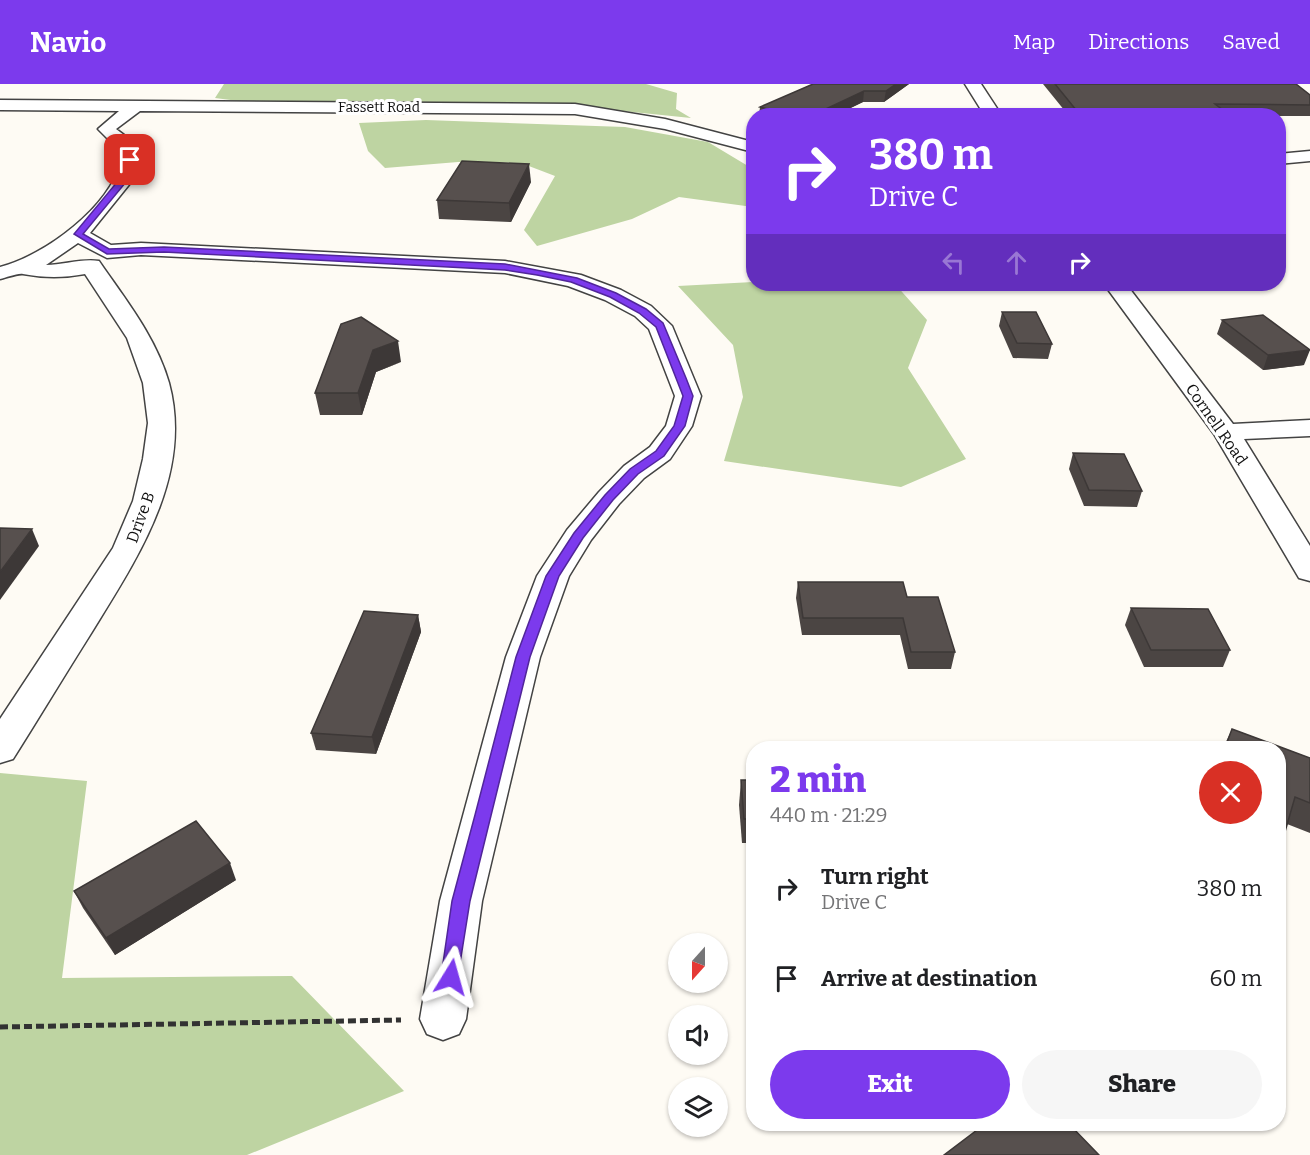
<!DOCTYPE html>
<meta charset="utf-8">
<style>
:root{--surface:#fff;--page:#f6f6f6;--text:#202124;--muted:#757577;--accent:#7c3aed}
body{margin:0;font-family:Bitter,serif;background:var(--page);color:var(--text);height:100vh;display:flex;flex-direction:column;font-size:22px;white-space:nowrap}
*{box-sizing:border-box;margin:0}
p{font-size:20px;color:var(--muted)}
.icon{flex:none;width:33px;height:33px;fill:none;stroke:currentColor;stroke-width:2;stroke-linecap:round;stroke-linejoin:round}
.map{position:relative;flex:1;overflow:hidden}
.sheet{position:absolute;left:746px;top:657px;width:540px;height:390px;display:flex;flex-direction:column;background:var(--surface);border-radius:24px;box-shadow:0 2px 4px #0004}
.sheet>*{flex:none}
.top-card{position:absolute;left:746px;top:24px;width:540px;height:183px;border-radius:24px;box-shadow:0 2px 4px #0004;background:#7c3aed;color:#fff;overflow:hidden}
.needle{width:39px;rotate:201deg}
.fabs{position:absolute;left:668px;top:849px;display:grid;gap:12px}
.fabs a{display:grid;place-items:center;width:60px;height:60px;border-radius:50%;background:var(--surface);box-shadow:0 2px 4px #0004;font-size:30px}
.pin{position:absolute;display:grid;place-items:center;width:51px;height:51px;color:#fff;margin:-26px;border-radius:12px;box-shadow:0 3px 9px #0006}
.me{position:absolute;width:66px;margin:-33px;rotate:8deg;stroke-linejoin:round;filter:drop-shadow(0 0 4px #0008)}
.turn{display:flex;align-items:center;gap:21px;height:126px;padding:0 24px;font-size:27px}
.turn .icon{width:78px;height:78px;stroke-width:2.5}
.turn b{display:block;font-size:42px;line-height:51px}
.lanes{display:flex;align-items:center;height:57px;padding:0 24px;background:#0003;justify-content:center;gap:30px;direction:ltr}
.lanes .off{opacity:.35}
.round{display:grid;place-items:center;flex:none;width:63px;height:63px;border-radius:32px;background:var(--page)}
.headline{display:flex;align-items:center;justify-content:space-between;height:102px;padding:0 24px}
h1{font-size:36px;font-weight:800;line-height:45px;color:var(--accent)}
.primary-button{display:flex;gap:12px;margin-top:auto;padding:12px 24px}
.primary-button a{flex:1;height:69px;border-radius:36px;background:var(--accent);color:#fff;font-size:24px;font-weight:800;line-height:69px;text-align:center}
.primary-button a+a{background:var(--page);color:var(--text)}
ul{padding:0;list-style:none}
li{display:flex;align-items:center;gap:18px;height:90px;padding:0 24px}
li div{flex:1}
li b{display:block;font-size:22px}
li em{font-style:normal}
header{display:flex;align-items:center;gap:36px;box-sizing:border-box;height:84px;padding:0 30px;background:var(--accent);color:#fff}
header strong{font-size:28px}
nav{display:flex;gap:33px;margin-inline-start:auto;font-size:21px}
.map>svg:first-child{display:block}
.forest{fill:#bed4a2}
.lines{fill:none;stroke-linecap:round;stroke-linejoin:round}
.minor-casing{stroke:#434343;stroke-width:3}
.path{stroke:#323232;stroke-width:5;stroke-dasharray:8 4;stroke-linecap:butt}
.minor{fill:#fff;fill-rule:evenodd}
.wall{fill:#4b4543}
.shaded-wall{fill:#3d3837}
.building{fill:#57504e;stroke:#3d3837;stroke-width:1.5}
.route{fill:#7c3aed;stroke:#51269a;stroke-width:1.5}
.labels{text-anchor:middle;stroke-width:6;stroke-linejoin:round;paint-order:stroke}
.far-street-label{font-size:14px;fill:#101010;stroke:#fff}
.street-label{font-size:16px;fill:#101010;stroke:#fff}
</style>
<header>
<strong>Navio</strong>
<nav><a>Map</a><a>Directions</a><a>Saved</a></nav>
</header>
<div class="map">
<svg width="1310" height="1071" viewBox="0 0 1310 1071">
<rect width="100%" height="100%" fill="#fefbf4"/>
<g class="forest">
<polygon points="224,0 646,0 677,9 676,25 691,34 574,22 262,20 215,14"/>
<polygon points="426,36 625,43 708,58 753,85 753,123 679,113 632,135 537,162 524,146 555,92 521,79 458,78 385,84 368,67 359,39"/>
<polygon points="753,198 895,200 927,236 908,284 966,375 901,403 724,377 743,313 733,261 678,202"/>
<polygon points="0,689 87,697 62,894 292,892 404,1007 247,1071 0,1071"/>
</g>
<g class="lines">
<defs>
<g id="minor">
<polygon points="965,0 981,0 1002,32 985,32"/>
<path d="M0,16L575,20L665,35L753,58V68L665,45L575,30L140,27L116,45L124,51L139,76L136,92L90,149L111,161L141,159L505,177L581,191L621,206L651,222L672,242L701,312L692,342L670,375L644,394L619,420L591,456L569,492L540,573L482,817L466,935L459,950L443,956L427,950L420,935L440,817L506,573L537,492L567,446L599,408L624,382L650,363L666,342L675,312L649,245L635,232L605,216L568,202L505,189L141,171L107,174L78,159L46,181C62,181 83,174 99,177C125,215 156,253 169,299C194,392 136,476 90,551C64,592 39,634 13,675L0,679V635L113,464L133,417L143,375L148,339L143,299L127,254L85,190C64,194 44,194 23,190C17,189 6,194 0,195V183C44,172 112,122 121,76L111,58L98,45L119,27L0,26Z"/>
<polygon points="1310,67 1310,77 1278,80 1278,70"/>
<polygon points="1104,200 1126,200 1233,340 1310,336 1310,352 1244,355 1310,462 1310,497 1299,494 1214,350"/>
</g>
</defs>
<use href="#minor" class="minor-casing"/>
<polyline class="path" points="0,943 401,936"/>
<use href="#minor" class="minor"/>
</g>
<g class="wall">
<polygon points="813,0 909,0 884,18 863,18 834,32 759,32 760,23"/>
<polygon points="1043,0 1296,0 1310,11 1310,32 1069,32"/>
<polygon points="531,98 511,138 439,135 437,116"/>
<polygon points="985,200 1026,200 1024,207 988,207"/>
<polygon points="1002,228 1052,260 1048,275 1013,274 999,242"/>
<polygon points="1222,236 1304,281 1263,286 1217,250"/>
<polygon points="401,278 376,288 362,331 320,331 315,309"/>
<polygon points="1073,369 1142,407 1137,423 1084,422 1069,385"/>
<polygon points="798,498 907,513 955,568 951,585 908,585 900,551 802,551 796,514"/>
<polygon points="1131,524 1230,566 1223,583 1144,583 1125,541"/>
<polygon points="418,531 421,548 376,670 316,666 311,649"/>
<polygon points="1232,645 1310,674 1310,749 1287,740 1278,664 1223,664"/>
<polygon points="741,696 753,696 753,759 742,759 739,721"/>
<polygon points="236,796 115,871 83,824 74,807"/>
</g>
<g class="shaded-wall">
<polygon points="896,0 909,0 884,18 886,7"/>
<polygon points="864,7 863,18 834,32 811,32"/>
<polygon points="529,80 531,98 511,138 509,119"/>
<polygon points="398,257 401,278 376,288 362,331 358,309 373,266"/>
<polygon points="1310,266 1304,281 1263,286 1268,271"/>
<polygon points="32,445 39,462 0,516 0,488"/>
<polygon points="418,531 421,548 376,670 372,653"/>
<polygon points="230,779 236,796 115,871 106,854"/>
</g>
<g class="building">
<polygon points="813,0 896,0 886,7 864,7 811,32 795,32 760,23"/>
<polygon points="1055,0 1296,0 1310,11 1310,21 1215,20 1231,32 1081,32"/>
<polygon points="462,77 529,80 509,119 437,116"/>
<polygon points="1002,228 1036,228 1052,260 1017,259"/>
<polygon points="1263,231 1310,266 1268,271 1222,236"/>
<polygon points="361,233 398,257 373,266 358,309 315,309 341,240"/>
<polygon points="1073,369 1124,370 1142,407 1089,406"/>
<polygon points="0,444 32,445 0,488"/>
<polygon points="798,498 903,498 907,513 938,513 955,568 911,568 903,534 803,534"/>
<polygon points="1131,524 1208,525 1230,566 1151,566"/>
<polygon points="364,527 418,531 372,653 311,649"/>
<polygon points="1232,645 1310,674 1310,719 1295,713 1278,772 1278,664 1225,664"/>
<polygon points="741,696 753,696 753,735 744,735"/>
<polygon points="196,737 230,779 106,854 74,807"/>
<polygon points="985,1040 1069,1040 1099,1071 944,1071"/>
</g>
<polygon class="route" points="130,74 134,76 131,92 83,150 109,165 164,163 505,180 577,194 616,209 646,225 663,239 686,294 693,312 685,342 664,372 638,390 613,416 583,454 559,492 530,573 470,817 457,898 451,901 444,898 441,893 452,817 475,731 516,573 546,492 574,449 605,411 630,385 656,367 674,342 683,312 656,243 639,229 610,213 571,198 537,191 505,186 164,168 107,170 74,150 123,91 126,76"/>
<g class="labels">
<g class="far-street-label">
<text x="379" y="28">Fassett Road</text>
</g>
<g class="street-label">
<text transform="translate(1217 340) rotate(55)" y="6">Cornell Road</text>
<text transform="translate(140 433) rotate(-70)" y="6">Drive B</text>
</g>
</g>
</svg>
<div class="fabs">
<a><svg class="needle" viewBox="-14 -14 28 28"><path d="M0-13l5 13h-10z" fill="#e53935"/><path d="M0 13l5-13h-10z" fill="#757577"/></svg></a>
<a><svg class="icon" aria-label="sound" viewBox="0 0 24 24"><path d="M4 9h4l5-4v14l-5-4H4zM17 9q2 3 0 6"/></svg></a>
<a><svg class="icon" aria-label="layers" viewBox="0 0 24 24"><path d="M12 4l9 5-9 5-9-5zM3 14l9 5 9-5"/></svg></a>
</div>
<div class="pin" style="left:130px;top:76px;background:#d93025"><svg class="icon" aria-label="arrive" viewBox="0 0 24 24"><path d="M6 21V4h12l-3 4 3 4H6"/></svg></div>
<svg class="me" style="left:451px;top:893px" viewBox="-20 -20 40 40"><path d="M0-17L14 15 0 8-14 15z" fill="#7c3aed" stroke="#fff" stroke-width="4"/></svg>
<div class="top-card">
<div class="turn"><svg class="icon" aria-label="right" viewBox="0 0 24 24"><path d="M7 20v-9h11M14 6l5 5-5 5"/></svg><div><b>380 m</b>Drive C</div></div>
<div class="lanes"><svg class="icon off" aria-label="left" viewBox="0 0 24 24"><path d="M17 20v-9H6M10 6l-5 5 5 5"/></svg><svg class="icon off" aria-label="ahead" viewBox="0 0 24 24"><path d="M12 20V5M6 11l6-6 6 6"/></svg><svg class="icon" aria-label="right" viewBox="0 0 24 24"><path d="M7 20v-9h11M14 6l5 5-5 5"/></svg></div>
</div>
<section class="sheet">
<div class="headline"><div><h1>2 min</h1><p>440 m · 21:29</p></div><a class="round" style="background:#d93025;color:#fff"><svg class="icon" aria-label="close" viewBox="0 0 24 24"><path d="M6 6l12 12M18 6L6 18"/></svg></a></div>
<ul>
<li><svg class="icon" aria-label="right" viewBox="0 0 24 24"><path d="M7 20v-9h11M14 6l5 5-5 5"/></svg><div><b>Turn right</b><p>Drive C</p></div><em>380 m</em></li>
<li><svg class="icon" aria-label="arrive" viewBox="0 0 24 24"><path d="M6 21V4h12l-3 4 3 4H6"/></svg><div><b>Arrive at destination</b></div><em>60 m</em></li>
</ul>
<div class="primary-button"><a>Exit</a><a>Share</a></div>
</section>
</div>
